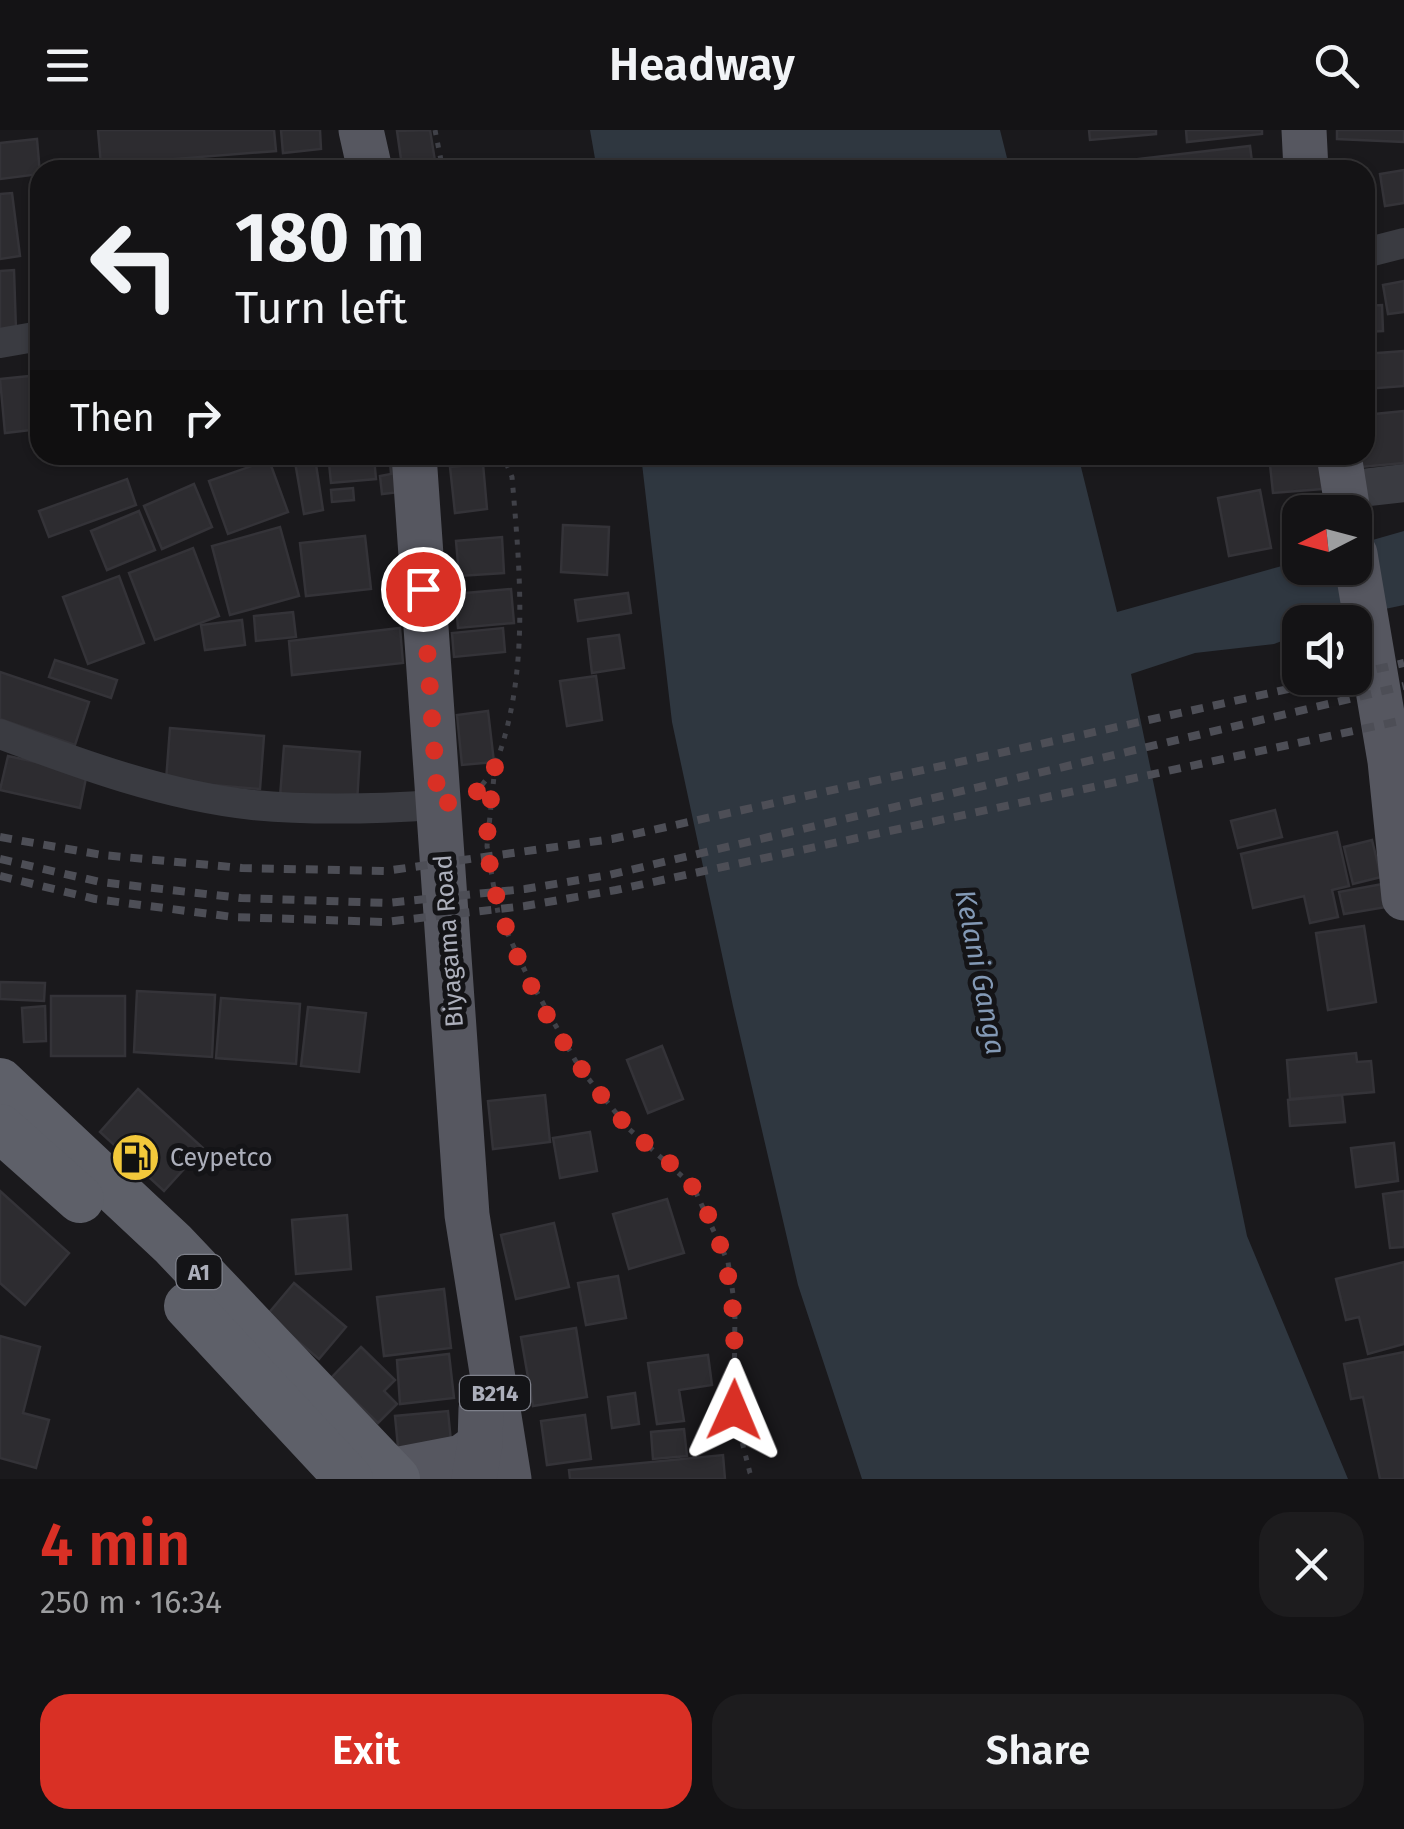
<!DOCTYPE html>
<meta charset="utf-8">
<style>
:root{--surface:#141315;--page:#1d1c1e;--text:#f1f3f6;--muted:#9d9ea0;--line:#333234;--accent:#d93025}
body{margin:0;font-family:"Fira Sans",sans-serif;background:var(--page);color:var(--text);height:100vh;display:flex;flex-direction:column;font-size:38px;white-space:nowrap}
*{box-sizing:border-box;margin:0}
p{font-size:32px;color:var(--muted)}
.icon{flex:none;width:55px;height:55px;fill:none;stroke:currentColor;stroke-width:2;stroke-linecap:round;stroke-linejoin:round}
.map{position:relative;height:1349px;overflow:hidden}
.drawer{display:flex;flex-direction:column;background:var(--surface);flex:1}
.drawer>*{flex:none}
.guide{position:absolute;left:30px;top:30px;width:1345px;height:305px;border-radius:30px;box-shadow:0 2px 8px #0004,0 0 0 2px var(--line);background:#141315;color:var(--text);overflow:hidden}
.needle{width:65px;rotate:264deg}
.buttons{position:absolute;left:1282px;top:365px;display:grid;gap:20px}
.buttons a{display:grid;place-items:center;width:90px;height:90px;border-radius:20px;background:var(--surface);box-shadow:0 2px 8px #0004,0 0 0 2px var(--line);font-size:50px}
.pin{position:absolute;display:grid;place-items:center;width:85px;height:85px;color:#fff;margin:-42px;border:5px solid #fff;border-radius:50%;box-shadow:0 2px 10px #0007}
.me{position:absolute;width:110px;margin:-55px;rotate:1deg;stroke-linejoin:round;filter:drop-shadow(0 0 8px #0008)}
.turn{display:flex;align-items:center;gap:35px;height:210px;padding:0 40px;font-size:45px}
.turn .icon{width:130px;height:130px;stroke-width:2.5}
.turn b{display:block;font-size:70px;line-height:85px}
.then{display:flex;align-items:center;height:95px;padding:0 40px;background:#0003;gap:20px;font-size:38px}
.round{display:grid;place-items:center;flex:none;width:105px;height:105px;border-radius:30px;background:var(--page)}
.summary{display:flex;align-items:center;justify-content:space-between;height:170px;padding:0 40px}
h1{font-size:60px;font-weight:600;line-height:75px;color:var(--accent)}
.action{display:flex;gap:20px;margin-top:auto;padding:20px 40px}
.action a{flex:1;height:115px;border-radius:30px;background:var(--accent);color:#fff;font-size:40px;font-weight:600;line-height:115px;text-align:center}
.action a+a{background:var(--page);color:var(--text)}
header{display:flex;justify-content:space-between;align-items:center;height:130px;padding:0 40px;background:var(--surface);font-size:45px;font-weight:600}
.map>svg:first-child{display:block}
.water{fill:#2f3740}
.building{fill:#2d2c30;stroke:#343338;stroke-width:2.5}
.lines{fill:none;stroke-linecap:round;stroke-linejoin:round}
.path{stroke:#404148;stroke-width:5;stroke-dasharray:5 8;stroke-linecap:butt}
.minor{stroke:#3a3b41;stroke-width:30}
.tertiary{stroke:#3a3b41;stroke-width:38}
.primary{stroke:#565760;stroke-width:45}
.trunk{stroke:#5e6069;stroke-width:48}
.rail{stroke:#4d4e56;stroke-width:8;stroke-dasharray:12 10;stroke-linecap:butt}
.route{stroke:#d93025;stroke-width:18;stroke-dasharray:0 32.4}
.labels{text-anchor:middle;stroke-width:10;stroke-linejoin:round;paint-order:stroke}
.shield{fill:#141417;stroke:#7e808a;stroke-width:2.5}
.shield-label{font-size:22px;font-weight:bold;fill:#acafbb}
.street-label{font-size:25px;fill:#acafbb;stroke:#141417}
.poi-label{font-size:25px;fill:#acafbb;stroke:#141417;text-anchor:start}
.water-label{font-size:28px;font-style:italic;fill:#8399b5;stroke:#141417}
</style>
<header><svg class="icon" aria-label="menu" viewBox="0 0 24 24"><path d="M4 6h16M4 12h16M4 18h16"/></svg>Headway<svg class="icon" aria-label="search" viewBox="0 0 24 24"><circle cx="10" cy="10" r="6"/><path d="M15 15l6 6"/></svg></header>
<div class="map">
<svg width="1404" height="1349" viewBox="0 0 1404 1349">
<rect width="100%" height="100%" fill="#1a191c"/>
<g class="water">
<polygon points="590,0 1000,0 1010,40 597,40"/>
<path d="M641,325H1078L1117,482L1300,431V438H1355V415L1404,401V475C1369,482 1335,492 1300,492V504L1274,514L1195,523L1131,544L1247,1106L1348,1349H862L798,1155L733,876L672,592Z"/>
</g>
<g class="building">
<polygon points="98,0 274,0 276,21 101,35"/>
<polygon points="281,0 320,0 321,19 283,23"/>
<polygon points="430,0 435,31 402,36 397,1"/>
<polygon points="1089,0 1156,0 1156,4 1090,10"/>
<polygon points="1186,0 1262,0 1262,4 1187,12"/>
<polygon points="1337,0 1404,0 1404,12 1337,9"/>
<polygon points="37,9 40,44 0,49 0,13"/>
<polygon points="1250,16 1253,40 1088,40 1087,35"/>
<polygon points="152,32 153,40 111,40 111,36"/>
<polygon points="272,36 273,40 230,40"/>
<polygon points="1404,40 1404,73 1385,76 1380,44"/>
<polygon points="12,63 20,126 0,129 0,64"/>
<polygon points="14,140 16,200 0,200 0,141"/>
<polygon points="1404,151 1404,182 1388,184 1383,155"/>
<polygon points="1382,175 1383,201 1365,202 1365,176"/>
<polygon points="1404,221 1404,256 1365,259 1365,224"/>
<polygon points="40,245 40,299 5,303 0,249"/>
<polygon points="1404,281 1404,333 1361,337 1360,325 1365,325 1365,285"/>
<polygon points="450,325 488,325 488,326 450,330"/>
<polygon points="1269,325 1319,325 1322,359 1273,363"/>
<polygon points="315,328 323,380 304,384 295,332"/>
<polygon points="374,328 376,349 331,353 329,333"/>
<polygon points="269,330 288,382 228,404 209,351"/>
<polygon points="390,332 397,332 400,362 382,364 380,346 391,344"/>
<polygon points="483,334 487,379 455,383 450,337"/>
<polygon points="127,349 136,375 49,407 39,381"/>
<polygon points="194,354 212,397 162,419 144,376"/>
<polygon points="353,358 354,370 332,372 331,360"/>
<polygon points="1260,360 1271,418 1229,426 1218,368"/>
<polygon points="139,381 155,420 107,440 91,401"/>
<polygon points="563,395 609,397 607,445 561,442"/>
<polygon points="280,397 299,466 230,485 212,416"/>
<polygon points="365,406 371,459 306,466 300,413"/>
<polygon points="502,407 504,443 459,446 456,411"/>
<polygon points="193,418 219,486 155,510 129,443"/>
<polygon points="119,446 144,513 88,534 63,467"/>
<polygon points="511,459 514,493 458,498 455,464"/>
<polygon points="628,463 631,483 578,491 575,470"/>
<polygon points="293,482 296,507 256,511 254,486"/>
<polygon points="242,490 245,515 205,520 201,495"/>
<polygon points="400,498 403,533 292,545 289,511"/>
<polygon points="503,498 505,522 454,527 452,503"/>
<polygon points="619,505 624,538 592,543 588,509"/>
<polygon points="55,530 117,550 111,568 49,547"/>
<polygon points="0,542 89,572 75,615 0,589"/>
<polygon points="596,546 602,590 567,596 560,551"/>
<polygon points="488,581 494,632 462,635 457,585"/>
<polygon points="170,598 264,606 260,659 166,651"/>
<polygon points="284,616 360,622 357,673 280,667"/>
<polygon points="8,626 87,643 80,678 0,660"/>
<polygon points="1275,680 1282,707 1238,718 1231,691"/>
<polygon points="1337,702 1349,756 1332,760 1338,787 1310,793 1304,766 1253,778 1241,724"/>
<polygon points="1372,710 1381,747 1353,754 1344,717"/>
<polygon points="1388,753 1392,776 1344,784 1339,762"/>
<polygon points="1364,796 1376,872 1328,880 1316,803"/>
<polygon points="0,852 45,853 44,871 0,869"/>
<polygon points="137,861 215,865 212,927 134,922"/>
<rect x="51" y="866" width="74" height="60"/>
<polygon points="221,868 300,874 296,934 216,928"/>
<polygon points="45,876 46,911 24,912 22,878"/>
<polygon points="308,877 366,883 359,942 301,936"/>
<polygon points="662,916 683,969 648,983 627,930"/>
<polygon points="1356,923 1357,932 1371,931 1374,962 1290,969 1287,930"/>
<polygon points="138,959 203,1018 164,1061 100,1002"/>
<polygon points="545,965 550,1012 493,1019 488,971"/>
<polygon points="1342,965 1345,992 1290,996 1288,970"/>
<polygon points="590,1002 597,1041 560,1048 553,1008"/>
<polygon points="1394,1013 1398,1051 1356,1057 1351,1018"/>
<polygon points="0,1061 69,1123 25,1175 0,1153"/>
<polygon points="1404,1061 1404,1117 1390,1118 1383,1064"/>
<polygon points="667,1069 684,1123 629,1139 613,1084"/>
<polygon points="347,1085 351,1139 296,1144 292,1090"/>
<polygon points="554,1093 569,1157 516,1169 501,1105"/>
<polygon points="1404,1132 1404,1214 1368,1224 1359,1187 1346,1190 1336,1149"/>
<polygon points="618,1146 626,1188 586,1195 578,1153"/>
<polygon points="294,1153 346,1197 319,1229 267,1185"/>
<polygon points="444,1159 451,1218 384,1226 377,1167"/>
<polygon points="576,1198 587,1267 533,1276 521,1207"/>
<polygon points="0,1206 40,1217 23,1283 49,1290 36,1338 0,1328"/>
<polygon points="361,1217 395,1250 384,1261 397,1274 378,1293 331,1248"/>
<polygon points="1404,1222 1404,1349 1380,1349 1363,1267 1351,1269 1344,1234"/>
<polygon points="449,1224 454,1268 400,1274 397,1230"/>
<polygon points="708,1225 712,1255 679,1260 684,1291 657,1294 648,1233"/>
<polygon points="635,1263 639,1294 612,1298 608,1267"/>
<polygon points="448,1281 452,1322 399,1327 395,1286"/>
<polygon points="585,1285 591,1329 547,1335 541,1291"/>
<polygon points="684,1299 687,1326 653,1329 651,1302"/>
<polygon points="723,1325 725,1349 570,1349 569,1340"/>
</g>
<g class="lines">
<g class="path">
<polyline points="435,0 443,40"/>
<polyline points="495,636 487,716 498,783 526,843 579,937 629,999 693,1056 728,1132 735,1177 734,1280 750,1343 755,1349"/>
<path d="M474,665C481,655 492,645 496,633C530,543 520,441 512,347L503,325"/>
</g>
<g class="minor">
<polyline points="1365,123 1404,113"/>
<polyline points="0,213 40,206"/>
<path d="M0,604C80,634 167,666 253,675C315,681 376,679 438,675"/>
</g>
<polyline class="tertiary" points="1344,360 1404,353"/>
<g class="primary">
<polyline points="361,0 370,40"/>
<polyline points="1304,0 1306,40"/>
<polyline points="414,325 467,1085 509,1349"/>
<polyline points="1339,325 1348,382"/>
<polyline points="1355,424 1390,631 1404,768"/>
<polyline points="389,1341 462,1327 480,1314"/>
<polyline points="474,1349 480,1314 481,1279"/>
</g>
<g class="trunk">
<polyline points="0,952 173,1114 396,1349"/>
<polyline points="0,998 80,1069"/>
<polyline points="188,1176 349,1349"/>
</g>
<g class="rail">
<polyline points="1355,544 1404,533"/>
<polyline points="0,707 102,725 242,738 385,741 612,709 1338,548"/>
<polyline points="0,729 100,752 241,768 387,773 525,759 609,745 1404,556"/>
<polyline points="0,746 95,769 233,787 385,792 525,776 616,760 1404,590"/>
</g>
</g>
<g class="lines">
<path class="route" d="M423,459L438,675L473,667L495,636C493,663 485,694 488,720C497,815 564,926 627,996C646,1018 678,1034 694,1059C739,1131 735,1199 734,1280"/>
</g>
<defs>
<symbol id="fuel-disc" viewBox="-11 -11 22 22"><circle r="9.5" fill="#f2c83b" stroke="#141417"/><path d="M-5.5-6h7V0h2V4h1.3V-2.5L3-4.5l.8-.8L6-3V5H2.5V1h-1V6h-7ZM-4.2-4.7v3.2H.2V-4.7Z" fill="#111"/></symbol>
</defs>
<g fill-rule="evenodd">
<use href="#fuel-disc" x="108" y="1000" width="55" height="55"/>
</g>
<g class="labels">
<g class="shield">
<rect x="176.5" y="1125" width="45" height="34" rx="8"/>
<rect x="460" y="1246" width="70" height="34" rx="8"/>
</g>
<g class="shield-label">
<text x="199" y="1150">A1</text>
<text x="495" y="1271">B214</text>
</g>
<g class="street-label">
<text transform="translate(448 811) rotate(-94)" y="9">Biyagama Road</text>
</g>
<g class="poi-label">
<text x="170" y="1036">Ceypetco</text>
</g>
<g class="water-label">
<text transform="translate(981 842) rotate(79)" y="10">Kelani Ganga</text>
</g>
</g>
</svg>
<div class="buttons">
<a><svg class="needle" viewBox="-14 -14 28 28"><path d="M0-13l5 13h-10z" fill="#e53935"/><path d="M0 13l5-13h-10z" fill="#9d9ea0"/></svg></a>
<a><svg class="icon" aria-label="sound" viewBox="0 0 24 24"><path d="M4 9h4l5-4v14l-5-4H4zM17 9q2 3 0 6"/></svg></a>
</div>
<div class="pin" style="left:423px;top:459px;background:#d93025"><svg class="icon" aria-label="arrive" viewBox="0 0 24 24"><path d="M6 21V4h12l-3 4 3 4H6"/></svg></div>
<svg class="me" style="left:734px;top:1280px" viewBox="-20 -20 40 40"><path d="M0-17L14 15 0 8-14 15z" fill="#d93025" stroke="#fff" stroke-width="4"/></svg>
<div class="guide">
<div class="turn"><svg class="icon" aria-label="left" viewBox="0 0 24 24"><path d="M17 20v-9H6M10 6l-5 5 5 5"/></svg><div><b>180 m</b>Turn left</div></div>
<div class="then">Then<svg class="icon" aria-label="right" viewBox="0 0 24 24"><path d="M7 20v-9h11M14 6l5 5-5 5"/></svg></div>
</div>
</div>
<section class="drawer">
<div class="summary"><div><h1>4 min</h1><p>250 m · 16:34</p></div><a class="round"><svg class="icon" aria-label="close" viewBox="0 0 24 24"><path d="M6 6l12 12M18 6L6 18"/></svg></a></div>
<div class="action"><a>Exit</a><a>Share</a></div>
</section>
